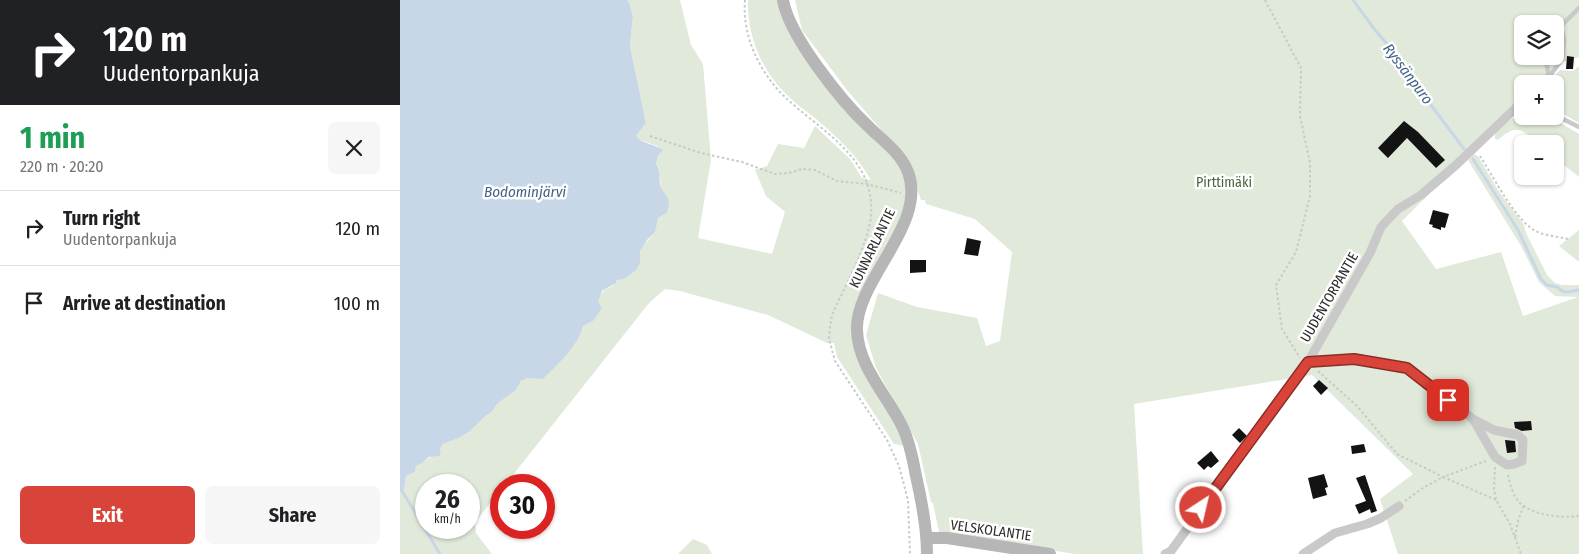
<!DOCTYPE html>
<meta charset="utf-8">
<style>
:root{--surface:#fff;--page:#f6f6f6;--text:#202124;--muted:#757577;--line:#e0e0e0;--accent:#d84439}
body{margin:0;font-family:"Fira Sans Condensed",sans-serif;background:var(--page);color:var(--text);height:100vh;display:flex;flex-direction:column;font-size:19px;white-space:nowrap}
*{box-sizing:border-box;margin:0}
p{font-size:16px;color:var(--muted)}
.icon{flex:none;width:28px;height:28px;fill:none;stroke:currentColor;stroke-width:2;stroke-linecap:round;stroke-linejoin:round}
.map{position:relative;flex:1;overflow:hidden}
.details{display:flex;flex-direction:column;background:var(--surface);width:400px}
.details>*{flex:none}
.hud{background:#202124;color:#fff;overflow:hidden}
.fabs{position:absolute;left:1114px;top:15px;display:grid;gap:10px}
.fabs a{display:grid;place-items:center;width:50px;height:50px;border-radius:8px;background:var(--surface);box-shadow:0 1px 4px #0004;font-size:25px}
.speed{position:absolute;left:15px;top:474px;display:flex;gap:10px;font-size:25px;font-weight:700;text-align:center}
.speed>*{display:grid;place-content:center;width:65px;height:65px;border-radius:50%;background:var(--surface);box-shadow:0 1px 4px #0004;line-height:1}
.speed small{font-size:12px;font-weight:400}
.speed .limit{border:8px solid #d22;background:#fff;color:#111}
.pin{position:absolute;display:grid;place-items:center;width:42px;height:42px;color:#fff;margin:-21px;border-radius:10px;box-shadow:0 2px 8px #0006}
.me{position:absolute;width:55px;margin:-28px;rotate:35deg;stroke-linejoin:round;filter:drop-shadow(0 0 4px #0008)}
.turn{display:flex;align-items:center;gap:18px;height:105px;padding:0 20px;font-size:22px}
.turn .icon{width:65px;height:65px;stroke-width:2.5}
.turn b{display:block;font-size:35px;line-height:42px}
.round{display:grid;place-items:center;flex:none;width:52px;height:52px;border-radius:8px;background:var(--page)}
.overview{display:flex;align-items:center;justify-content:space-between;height:85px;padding:0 20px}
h1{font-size:30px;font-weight:700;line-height:38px;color:#1e9e55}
.cta{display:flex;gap:10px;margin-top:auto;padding:10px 20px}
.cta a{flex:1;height:58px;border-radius:8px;background:var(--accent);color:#fff;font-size:20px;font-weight:700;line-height:58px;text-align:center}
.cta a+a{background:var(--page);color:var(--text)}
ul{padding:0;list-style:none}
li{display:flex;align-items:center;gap:15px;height:75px;padding:0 20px;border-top:1px solid var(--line)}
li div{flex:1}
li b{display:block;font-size:19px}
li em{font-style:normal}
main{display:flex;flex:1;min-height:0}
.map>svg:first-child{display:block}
.green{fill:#e0e9da;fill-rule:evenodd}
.water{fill:#c8d7e8}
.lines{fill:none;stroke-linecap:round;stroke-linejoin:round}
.stream{stroke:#c8d7e8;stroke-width:3}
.building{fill:#131313}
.path{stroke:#c9c9c9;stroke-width:2;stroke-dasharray:2.5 2.5;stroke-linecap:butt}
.lane{stroke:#c9c9c9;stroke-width:4.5}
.street{stroke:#c9c9c9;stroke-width:9}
.secondary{stroke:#b6b6b6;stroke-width:12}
.route-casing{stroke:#8c2c25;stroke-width:12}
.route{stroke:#d84439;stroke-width:9}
.labels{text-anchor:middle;stroke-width:5;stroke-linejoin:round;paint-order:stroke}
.park-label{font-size:14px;fill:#4a643d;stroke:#fff}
.street-label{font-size:14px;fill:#2c2c2c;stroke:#fff}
.water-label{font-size:15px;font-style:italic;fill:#416388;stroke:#fff}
</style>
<main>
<section class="details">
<div class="hud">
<div class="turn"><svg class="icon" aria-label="right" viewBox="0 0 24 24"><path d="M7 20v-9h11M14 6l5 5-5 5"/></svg><div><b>120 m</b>Uudentorpankuja</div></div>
</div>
<div class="overview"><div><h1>1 min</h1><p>220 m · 20:20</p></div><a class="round"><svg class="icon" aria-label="close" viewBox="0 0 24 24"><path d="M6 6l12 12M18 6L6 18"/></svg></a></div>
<ul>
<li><svg class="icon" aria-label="right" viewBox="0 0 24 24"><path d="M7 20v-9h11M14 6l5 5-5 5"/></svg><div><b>Turn right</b><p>Uudentorpankuja</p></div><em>120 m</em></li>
<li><svg class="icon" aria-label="arrive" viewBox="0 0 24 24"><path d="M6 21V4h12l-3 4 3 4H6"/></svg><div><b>Arrive at destination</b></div><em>100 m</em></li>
</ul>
<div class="cta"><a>Exit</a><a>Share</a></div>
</section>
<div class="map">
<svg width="1179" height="554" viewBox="0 0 1179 554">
<rect width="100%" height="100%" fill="#fff"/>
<g class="green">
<path d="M227,0H280L291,45L303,64L311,160L298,238L372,254L385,212L366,196L355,170L367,166L378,144L404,148L415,126L450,159L462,178L471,180C457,155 436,136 415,118C406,111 396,104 388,96C362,71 347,37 348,0H379L382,11L491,153L504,174L507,192L504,205L495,233L453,327L505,446L494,444L437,357L434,343H427L368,315L280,291L265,289L249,303L105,485H101V490L75,522L76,533L92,554H0V492L4,490L6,476L15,472L16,466C25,461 31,456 41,453L40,449L43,444L59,438L69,432L85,415L92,412L97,404L116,390L121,381L128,378H143C157,365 179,346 183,326L193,321C196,309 197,290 211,287L240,259C237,246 248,243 253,234C255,229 256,223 258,218L267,213L261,186L259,168L256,164L258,156L261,153L257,146L238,139L236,136L246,123L230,46L233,16L229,2ZM26,485H69V528H26Z"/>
<path d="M395,0H1179V57L1160,63L1140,84H1122V101L1002,221L1036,269L1101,252L1123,316L1178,297L1155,296L1139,282L1121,246L1068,160L1074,154L1078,156L1098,190L1124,225L1126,233L1147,275L1155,283L1162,285H1179V554H998L980,499L1013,474L912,375L734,404L743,554H675L539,532L533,503L531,502L518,444L476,368L466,335L478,293L517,307L577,318L586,346L600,341L612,252L575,219L526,204L525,200H521L507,160L447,90L402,30ZM1122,24H1155V56H1122Z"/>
<polygon points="1179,66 1179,123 1155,109 1155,84 1147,84 1160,70 1173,71"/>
<path d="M1122,113V116H1149L1179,134V177L1155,158V144H1139C1121,129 1117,123 1098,140L1095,139V134L1105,123Z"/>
<polygon points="1179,230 1179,262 1159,246"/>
<polygon points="293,539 307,545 312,554 278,554"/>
</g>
<path class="water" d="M0,0H227L229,2L233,16L230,46L246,123L236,136C242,144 255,144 263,150L258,156L256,164C262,171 258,180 261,187C268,201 271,196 267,213L258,218L255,232L247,240L240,251V263L236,270L224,279L217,280L216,283L202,291L198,302L202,308L193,321L183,326C179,346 157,365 143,379L128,378L121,381L116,390L97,404L92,412L85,416L69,432L59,438L43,444L40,449L41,453L39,456L29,457L22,463L16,466L15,472L6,476L4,490L0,492Z"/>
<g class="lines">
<g class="stream">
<polyline points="953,0 975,30 995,53 1007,73 1064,149"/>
<polyline points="1073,159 1118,230 1141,279 1147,285 1157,287 1162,291 1168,292 1179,290"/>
<polyline points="2,491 40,554"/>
</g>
</g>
<g class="building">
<polygon points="1167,56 1174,57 1173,69 1166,69"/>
<polygon points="1004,121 1018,132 1045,160 1036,168 1007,138 988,158 978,148"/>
<polygon points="1033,210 1049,214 1045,228 1041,227 1041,230 1032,227 1033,225 1029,224"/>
<polygon points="567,238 581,241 578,256 564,254"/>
<polygon points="510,260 526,260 526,272 510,273"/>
<polygon points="919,380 928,388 921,395 913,386"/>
<polygon points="1131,421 1132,430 1122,431 1115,428 1114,422"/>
<polygon points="839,428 847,436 840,443 832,435"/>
<polygon points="1105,440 1115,441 1116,452 1107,453"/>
<polygon points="964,444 966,452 952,454 951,446"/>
<polygon points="811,451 819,461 811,468 808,466 804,470 797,463"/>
<polygon points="924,474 928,487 925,488 927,495 913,499 908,478"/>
<polygon points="965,475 977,511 971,513 970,509 959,514 955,505 966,501 956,478"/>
</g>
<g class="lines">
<g class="path">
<path d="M345,0C342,34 358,69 381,93C417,130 476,155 471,216C468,245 444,288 432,315L430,327L429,339L435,361L487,440L499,466L508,500L510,554"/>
<polyline points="865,0 901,68 900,116 910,163 910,196 896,252 876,285 882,329 900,358"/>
<polyline points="250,136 301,153 342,162 375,174 389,173 402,169 415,170 437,181 467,184 501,193"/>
<path d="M1080,156C1093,176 1112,214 1131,228C1141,236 1156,236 1168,239"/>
<polyline points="918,371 957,406 997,454 1043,477 1086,461"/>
<polyline points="1095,467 1094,489 1096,500 1110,524 1121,554"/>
<path d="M1108,475C1110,484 1113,497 1121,504C1136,516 1161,518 1179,516"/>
<polyline points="1005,501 1023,488 1043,477 1096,500"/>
<polyline points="1115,537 1118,521 1124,505"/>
</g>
<g class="lane">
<polyline points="1142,24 1152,21 1161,26 1164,40 1163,58 1149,77"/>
<polyline points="1161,26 1179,8"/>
<polyline points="1145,56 1149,77"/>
<polyline points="1155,115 1179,127"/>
</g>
<g class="street">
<polyline points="1142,84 1149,77"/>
<polyline points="908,362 954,359 1007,368 1073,419 1095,457 1107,465 1114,464 1122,461 1123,440 1118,435 1094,430 1073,419"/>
<polyline points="765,554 771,551 908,362 970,253 981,227 998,209 1021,195 1056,165 1122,102"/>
<polyline points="903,554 935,533 967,524 981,518 999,506"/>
</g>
<g class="secondary">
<path d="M383,0C389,36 442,102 469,127C483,141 500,152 508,172C528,224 455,281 457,330C458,367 488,396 503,428C510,443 513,460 516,476C522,502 527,527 527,554"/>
<polyline points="527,538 547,538 650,554"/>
</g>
</g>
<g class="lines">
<defs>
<polyline id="route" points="801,508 908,362 954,359 1007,368 1048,400"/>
</defs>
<use href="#route" class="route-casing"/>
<use href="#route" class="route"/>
</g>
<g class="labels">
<g class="park-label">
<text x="824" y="187">Pirttimäki</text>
</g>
<g class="street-label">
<text transform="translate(472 248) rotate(-64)" y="5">KUNNARLANTIE</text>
<text transform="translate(929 297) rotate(-60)" y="5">UUDENTORPANTIE</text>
<text transform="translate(591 530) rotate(8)" y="5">VELSKOLANTIE</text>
</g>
<g class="water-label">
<text transform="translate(1008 74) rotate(53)" y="5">Ryssänpuro</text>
<text x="125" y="197">Bodominjärvi</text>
</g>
</g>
</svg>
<div class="fabs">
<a><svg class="icon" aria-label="layers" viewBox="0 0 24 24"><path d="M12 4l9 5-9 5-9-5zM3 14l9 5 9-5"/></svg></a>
<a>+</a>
<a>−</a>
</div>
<div class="speed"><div>26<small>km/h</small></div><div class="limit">30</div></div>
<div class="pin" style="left:1048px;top:400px;background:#d93025"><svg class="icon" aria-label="arrive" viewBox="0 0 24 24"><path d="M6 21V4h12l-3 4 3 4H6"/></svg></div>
<svg class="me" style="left:801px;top:508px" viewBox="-20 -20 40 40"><circle r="17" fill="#d84439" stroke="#fff" stroke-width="3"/><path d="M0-11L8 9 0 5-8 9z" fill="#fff"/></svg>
</div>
</main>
